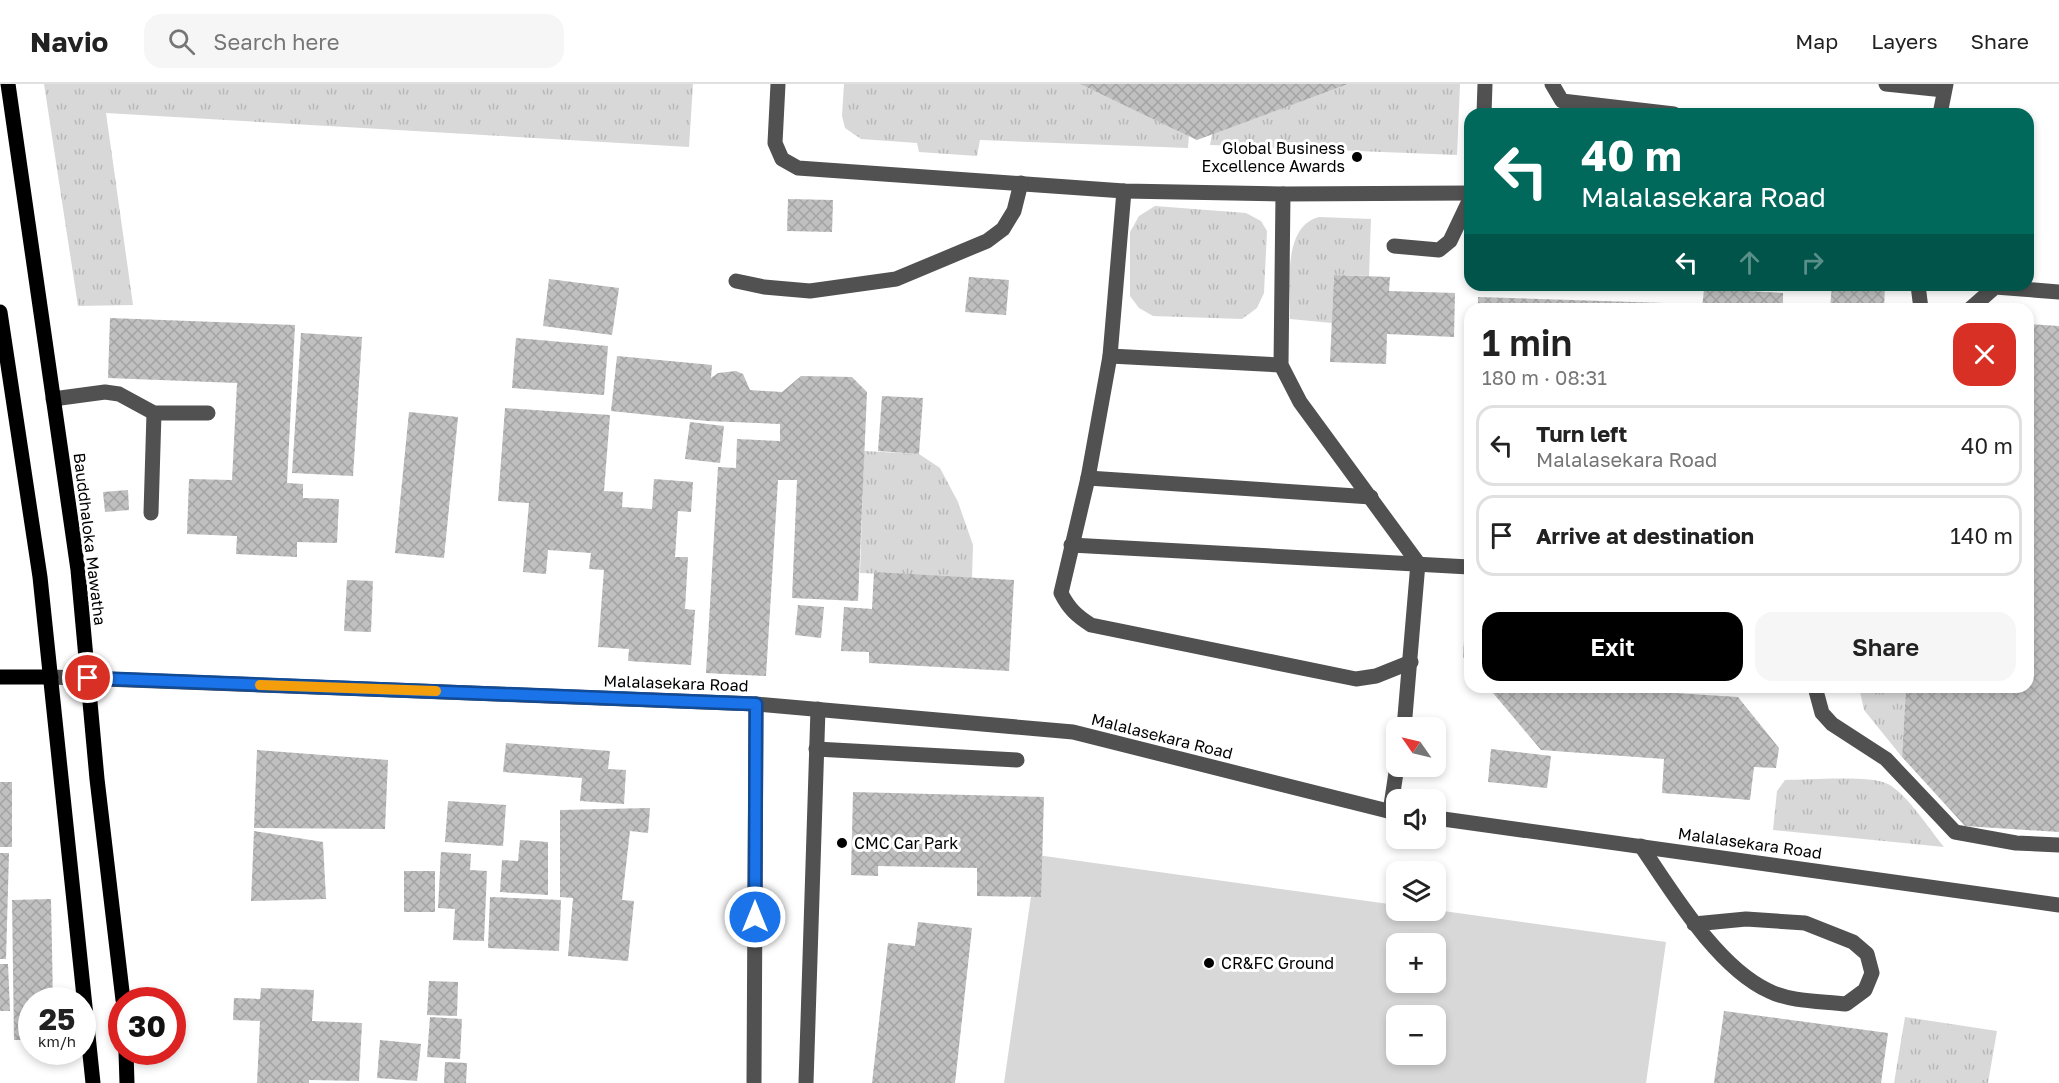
<!DOCTYPE html>
<meta charset="utf-8">
<style>
:root{--surface:#fff;--page:#f6f6f6;--text:#222;--muted:#767676;--line:#e0e0e0;--accent:#000}
body{margin:0;font-family:"Golos Text",sans-serif;background:var(--page);color:var(--text);height:100vh;display:flex;flex-direction:column;font-size:22px;white-space:nowrap}
*{box-sizing:border-box;margin:0}
p{font-size:20px;color:var(--muted)}
.icon{flex:none;width:33px;height:33px;fill:none;stroke:currentColor;stroke-width:2;stroke-linecap:round;stroke-linejoin:round}
.map{position:relative;flex:1;overflow:hidden}
.side{position:absolute;left:1464px;top:219px;width:570px;height:390px;display:flex;flex-direction:column;background:var(--surface);border-radius:18px;box-shadow:0 3px 9px #0003}
.side>*{flex:none}
.guide{position:absolute;left:1464px;top:24px;width:570px;height:183px;border-radius:18px;box-shadow:0 3px 9px #0003;background:#00695c;color:#fff;overflow:hidden}
.needle{width:39px;rotate:304deg}
.tools{position:absolute;left:1386px;top:633px;display:grid;gap:12px}
.tools a{display:grid;place-items:center;width:60px;height:60px;border-radius:12px;background:var(--surface);box-shadow:0 3px 9px #0003;font-size:30px}
.speed{position:absolute;left:18px;top:903px;display:flex;gap:12px;font-size:30px;font-weight:700;text-align:center}
.speed>*{display:grid;place-content:center;width:78px;height:78px;border-radius:50%;background:var(--surface);box-shadow:0 3px 9px #0003;line-height:1}
.speed small{font-size:15px;font-weight:400}
.speed .limit{border:9px solid #d22;background:#fff;color:#111}
.pin{position:absolute;display:grid;place-items:center;width:51px;height:51px;color:#fff;margin:-26px;border:3px solid #fff;border-radius:50%;box-shadow:0 2px 6px #0007}
.me{position:absolute;width:66px;margin:-33px;rotate:0deg;stroke-linejoin:round;filter:drop-shadow(0 0 4px #0008)}
.turn{display:flex;align-items:center;gap:21px;height:126px;padding:0 18px;font-size:27px}
.turn .icon{width:78px;height:78px;stroke-width:2.5}
.turn b{display:block;font-size:42px;line-height:51px}
.lanes{display:flex;align-items:center;height:57px;padding:0 18px;background:#0003;justify-content:center;gap:30px;direction:ltr}
.lanes .off{opacity:.35}
.round{display:grid;place-items:center;flex:none;width:63px;height:63px;border-radius:18px;background:var(--page)}
.head{display:flex;align-items:center;justify-content:space-between;height:102px;padding:0 18px}
h1{font-size:36px;font-weight:600;line-height:45px}
.cta{display:flex;gap:12px;margin-top:auto;padding:12px 18px}
.cta a{flex:1;height:69px;border-radius:18px;background:var(--accent);color:#fff;font-size:24px;font-weight:600;line-height:69px;text-align:center}
.cta a+a{background:var(--page);color:var(--text)}
ul{padding:0;list-style:none}
li{display:flex;align-items:center;gap:18px;height:81px;margin:0 12px 9px;padding:0 6px;border:3px solid var(--line);border-radius:18px}
li div{flex:1}
li b{display:block;font-size:22px}
li em{font-style:normal}
header{display:flex;align-items:center;gap:36px;box-sizing:border-box;height:84px;padding:0 30px;background:var(--surface);border-bottom:2px solid var(--line)}
header strong{font-size:28px}
nav{display:flex;gap:33px;margin-inline-start:auto;font-size:21px}
.search{width:420px;height:54px;background:var(--page);display:flex;align-items:center;gap:15px;box-sizing:border-box;padding:0 21px;border-radius:18px;color:var(--muted);font-size:22px}
.map>svg:first-child{display:block}
.grass{fill:url(#grass-tufts)}
.garden{fill:#d8d8d8;fill-rule:evenodd}
.building{fill:url(#building-cross-hatch)}
.lines{fill:none;stroke-linecap:round;stroke-linejoin:round}
.minor{stroke:#515151;stroke-width:15}
.major{stroke:#000;stroke-width:15}
.route-casing{stroke:#114b97;stroke-width:15}
.route{stroke:#1a73e8;stroke-width:10}
.slow{stroke:#f59e0b;stroke-width:10}
.poi-dot{fill:#000;stroke:#fff;stroke-width:2}
.labels{text-anchor:middle;stroke-width:6;stroke-linejoin:round;paint-order:stroke}
.poi-label{font-size:16px;fill:#000;stroke:#fff;text-anchor:start}
.street-label{font-size:16px;fill:#000;stroke:#fff}
</style>
<header>
<strong>Navio</strong>
<div class="search"><svg class="icon" aria-label="search" viewBox="0 0 24 24"><circle cx="10" cy="10" r="6"/><path d="M15 15l6 6"/></svg>Search here</div>
<nav><a>Map</a><a>Layers</a><a>Share</a></nav>
</header>
<div class="map">
<svg width="2059" height="999" viewBox="0 0 2059 999">
<defs>
<pattern id="grass-tufts" width="24" height="20" patternUnits="userSpaceOnUse" patternTransform="scale(1.5)"><rect width="24" height="20" fill="#d8d8d8"/><path d="M3 7l-1-3M5 7V3M7 7l1-3M15 17l-1-3M17 17v-4M19 17l1-3" fill="none" stroke="#b8b8b8"/></pattern>
<pattern id="building-cross-hatch" width="8" height="8" patternUnits="userSpaceOnUse" patternTransform="scale(1.5)"><rect width="8" height="8" fill="#c0c0c0"/><path d="M0 0l8 8M0 8l8-8" fill="none" stroke="#a3a3a3"/></pattern>
</defs>
<rect width="100%" height="100%" fill="#fff"/>
<g class="grass">
<polygon points="44,0 693,0 689,63 106,29 133,221 78,222"/>
<polygon points="844,0 1080,0 1189,51 1188,64 980,56 977,72 919,68 917,59 861,55 845,44 842,32"/>
<polygon points="1348,0 1460,0 1457,71 1210,61 1212,50"/>
<polygon points="1155,122 1246,129 1261,137 1267,147 1264,209 1257,224 1242,235 1153,232 1139,224 1130,212 1130,148 1139,132"/>
<path d="M1319,133L1371,135L1369,192L1334,191L1332,239L1290,235C1291,204 1281,143 1319,133Z"/>
<polygon points="864,367 919,370 940,384 958,418 973,461 972,494 860,489"/>
<polygon points="1859,603 1906,603 1902,673 1864,626"/>
<path d="M1785,696C1807,696 1871,691 1888,700C1908,711 1929,745 1944,763L1773,746L1777,707Z"/>
<polygon points="1905,933 1997,947 1988,999 1894,999"/>
</g>
<path class="garden" d="M1037,771L1396,821V826H1436L1666,858L1646,999H1004ZM1396,860H1436V898H1396ZM1396,932H1436V970H1396Z"/>
<g class="building">
<polygon points="1080,0 1348,0 1197,56"/>
<polygon points="788,115 833,116 832,148 787,147"/>
<polygon points="1334,191 1390,193 1389,207 1455,209 1454,253 1387,250 1386,280 1330,278"/>
<polygon points="969,193 1009,196 1006,231 965,228"/>
<polygon points="549,195 619,204 612,251 543,242"/>
<polygon points="1676,201 1725,201 1725,205 1676,203"/>
<polygon points="1832,201 1885,201 1884,225 1830,225"/>
<polygon points="1704,205 1783,209 1783,225 1702,225"/>
<polygon points="1478,213 1696,220 1696,225 1478,225"/>
<polygon points="110,234 295,241 287,399 303,400 303,414 339,415 337,459 297,458 297,473 236,470 237,452 187,450 189,395 232,396 237,299 108,294"/>
<polygon points="2028,240 2059,242 2059,748 1965,742 1902,673 1906,603 2028,603"/>
<polygon points="301,249 362,253 353,392 292,389"/>
<polygon points="516,254 608,262 604,311 512,304"/>
<polygon points="617,272 712,281 711,294 718,289 736,287 743,290 750,306 782,308 801,292 852,293 867,308 858,517 792,514 797,396 778,396 766,592 706,589 718,383 736,384 737,355 780,357 780,340 707,337 611,327"/>
<polygon points="882,312 923,314 919,370 878,367"/>
<polygon points="505,324 610,331 604,407 623,408 622,423 652,425 654,395 693,398 691,428 678,427 675,473 688,473 685,525 695,526 691,581 628,577 629,565 598,563 604,486 589,485 591,469 548,466 546,490 523,488 529,419 498,417"/>
<polygon points="409,328 458,333 444,474 395,469"/>
<polygon points="690,338 724,342 720,379 685,375"/>
<polygon points="128,406 129,426 105,428 103,408"/>
<polygon points="874,488 1014,496 1009,587 869,579 869,568 841,567 844,523 872,525"/>
<polygon points="1468,492 1470,492 1470,582 1463,573"/>
<polygon points="347,496 373,497 371,548 344,547"/>
<polygon points="798,521 824,523 821,554 795,551"/>
<polygon points="1488,603 1579,603 1738,613 1779,664 1776,684 1754,683 1750,716 1662,709 1664,675 1541,666"/>
<polygon points="506,659 610,667 608,685 626,686 624,720 580,717 582,694 503,688"/>
<polygon points="1491,665 1551,672 1547,704 1488,698"/>
<polygon points="257,666 388,676 385,745 254,744"/>
<rect x="0" y="698" width="12" height="65"/>
<polygon points="853,708 1044,713 1041,813 977,812 977,784 878,782 878,792 851,791"/>
<polygon points="448,717 506,721 503,762 445,758"/>
<polygon points="650,724 648,749 630,747 622,816 634,817 628,877 568,872 573,814 560,813 560,726"/>
<polygon points="254,747 323,758 326,815 251,817"/>
<polygon points="520,756 548,758 548,811 500,808 502,776 518,777"/>
<polygon points="441,768 471,770 470,786 487,787 484,857 453,856 455,825 438,824"/>
<polygon points="0,769 9,769 6,875 0,875"/>
<rect x="404" y="787" width="31" height="41"/>
<polygon points="490,813 561,816 559,867 488,864"/>
<polygon points="51,815 53,916 32,916 32,956 14,956 12,816"/>
<polygon points="918,838 972,844 955,999 872,999 888,859 915,862"/>
<polygon points="0,880 8,880 10,927 0,927"/>
<polygon points="429,897 458,898 457,932 427,931"/>
<polygon points="261,904 314,906 312,937 362,939 359,997 309,996 309,999 257,999 260,937 233,936 234,914 260,915"/>
<polygon points="1724,927 1888,949 1881,999 1714,999"/>
<polygon points="430,933 462,935 460,975 427,973"/>
<polygon points="380,956 421,960 417,997 377,994"/>
<polygon points="445,978 467,979 466,999 444,999"/>
</g>
<g class="lines">
<g class="minor">
<polyline points="778,0 775,59 782,75 798,84 1124,107 1283,110 1470,109"/>
<polyline points="1552,0 1562,17 1674,30"/>
<polyline points="1886,0 1944,6"/>
<polyline points="1484,30 1485,0"/>
<polyline points="1940,30 1946,0"/>
<path d="M1124,107L1110,272L1088,394L1061,509C1069,525 1077,532 1091,541L1356,595L1376,592L1411,578"/>
<polyline points="1283,110 1281,281 1300,318 1418,479 1404,644"/>
<polyline points="1394,162 1439,166 1450,157 1470,115"/>
<polyline points="736,197 764,203 810,207 896,195 987,157 1003,145 1014,127 1021,99"/>
<polyline points="1918,201 1921,225"/>
<polyline points="1970,225 1995,203 2059,208"/>
<polyline points="1110,272 1281,281"/>
<polyline points="53,315 105,308 119,310 154,329 208,329"/>
<polyline points="1088,394 1371,413"/>
<polyline points="151,429 154,329"/>
<polyline points="1071,461 1469,483"/>
<polyline points="51,593 756,620 1073,648 1396,729"/>
<polyline points="1815,603 1822,629 1832,640 1886,675 1955,748 2016,759 2059,761"/>
<polyline points="816,665 1017,676"/>
<polyline points="1390,728 1397,682"/>
<polyline points="1436,734 2059,821"/>
<path d="M1641,762C1673,809 1717,883 1769,907C1791,918 1822,917 1846,920L1865,906L1872,889L1867,870L1853,858L1805,839L1746,835L1694,840"/>
<polyline points="754,999 756,620"/>
<polyline points="806,999 818,625"/>
</g>
<g class="major">
<polyline points="8,0 78,486 97,695 123,916"/>
<polyline points="0,228 40,493 93,999"/>
<polyline points="0,593 51,593"/>
<polyline points="126,968 127,999"/>
</g>
</g>
<g class="lines">
<defs>
<polyline id="route" points="88,594 756,620 755,833"/>
</defs>
<use href="#route" class="route-casing"/>
<use href="#route" class="route"/>
<polyline class="slow" points="260,601 436,607"/>
</g>
<g class="poi-dot">
<circle cx="1357" cy="73" r="6"/>
<circle cx="842" cy="759" r="6"/>
<circle cx="1209" cy="879" r="6"/>
</g>
<g class="labels">
<g class="poi-label">
<text x="1345" y="70" text-anchor="end">Global Business<tspan x="1345" dy="18">Excellence Awards</tspan></text>
<text x="854" y="765">CMC Car Park</text>
<text x="1221" y="885">CR&amp;FC Ground</text>
</g>
<g class="street-label">
<text transform="translate(90 455) rotate(83)" y="6">Bauddhaloka Mawatha</text>
<text transform="translate(676 599) rotate(2)" y="6">Malalasekara Road</text>
<text transform="translate(1162 652) rotate(14)" y="6">Malalasekara Road</text>
<text transform="translate(1750 759) rotate(8)" y="6">Malalasekara Road</text>
</g>
</g>
</svg>
<div class="tools">
<a><svg class="needle" viewBox="-14 -14 28 28"><path d="M0-13l5 13h-10z" fill="#e53935"/><path d="M0 13l5-13h-10z" fill="#767676"/></svg></a>
<a><svg class="icon" aria-label="sound" viewBox="0 0 24 24"><path d="M4 9h4l5-4v14l-5-4H4zM17 9q2 3 0 6"/></svg></a>
<a><svg class="icon" aria-label="layers" viewBox="0 0 24 24"><path d="M12 4l9 5-9 5-9-5zM3 14l9 5 9-5"/></svg></a>
<a>+</a>
<a>−</a>
</div>
<div class="speed"><div>25<small>km/h</small></div><div class="limit">30</div></div>
<div class="pin" style="left:88px;top:594px;background:#d93025"><svg class="icon" aria-label="arrive" viewBox="0 0 24 24"><path d="M6 21V4h12l-3 4 3 4H6"/></svg></div>
<svg class="me" style="left:755px;top:833px" viewBox="-20 -20 40 40"><circle r="17" fill="#1a73e8" stroke="#fff" stroke-width="3"/><path d="M0-11L8 9 0 5-8 9z" fill="#fff"/></svg>
<div class="guide">
<div class="turn"><svg class="icon" aria-label="left" viewBox="0 0 24 24"><path d="M17 20v-9H6M10 6l-5 5 5 5"/></svg><div><b>40 m</b>Malalasekara Road</div></div>
<div class="lanes"><svg class="icon" aria-label="left" viewBox="0 0 24 24"><path d="M17 20v-9H6M10 6l-5 5 5 5"/></svg><svg class="icon off" aria-label="ahead" viewBox="0 0 24 24"><path d="M12 20V5M6 11l6-6 6 6"/></svg><svg class="icon off" aria-label="right" viewBox="0 0 24 24"><path d="M7 20v-9h11M14 6l5 5-5 5"/></svg></div>
</div>
<section class="side">
<div class="head"><div><h1>1 min</h1><p>180 m · 08:31</p></div><a class="round" style="background:#d93025;color:#fff"><svg class="icon" aria-label="close" viewBox="0 0 24 24"><path d="M6 6l12 12M18 6L6 18"/></svg></a></div>
<ul>
<li><svg class="icon" aria-label="left" viewBox="0 0 24 24"><path d="M17 20v-9H6M10 6l-5 5 5 5"/></svg><div><b>Turn left</b><p>Malalasekara Road</p></div><em>40 m</em></li>
<li><svg class="icon" aria-label="arrive" viewBox="0 0 24 24"><path d="M6 21V4h12l-3 4 3 4H6"/></svg><div><b>Arrive at destination</b></div><em>140 m</em></li>
</ul>
<div class="cta"><a>Exit</a><a>Share</a></div>
</section>
</div>
